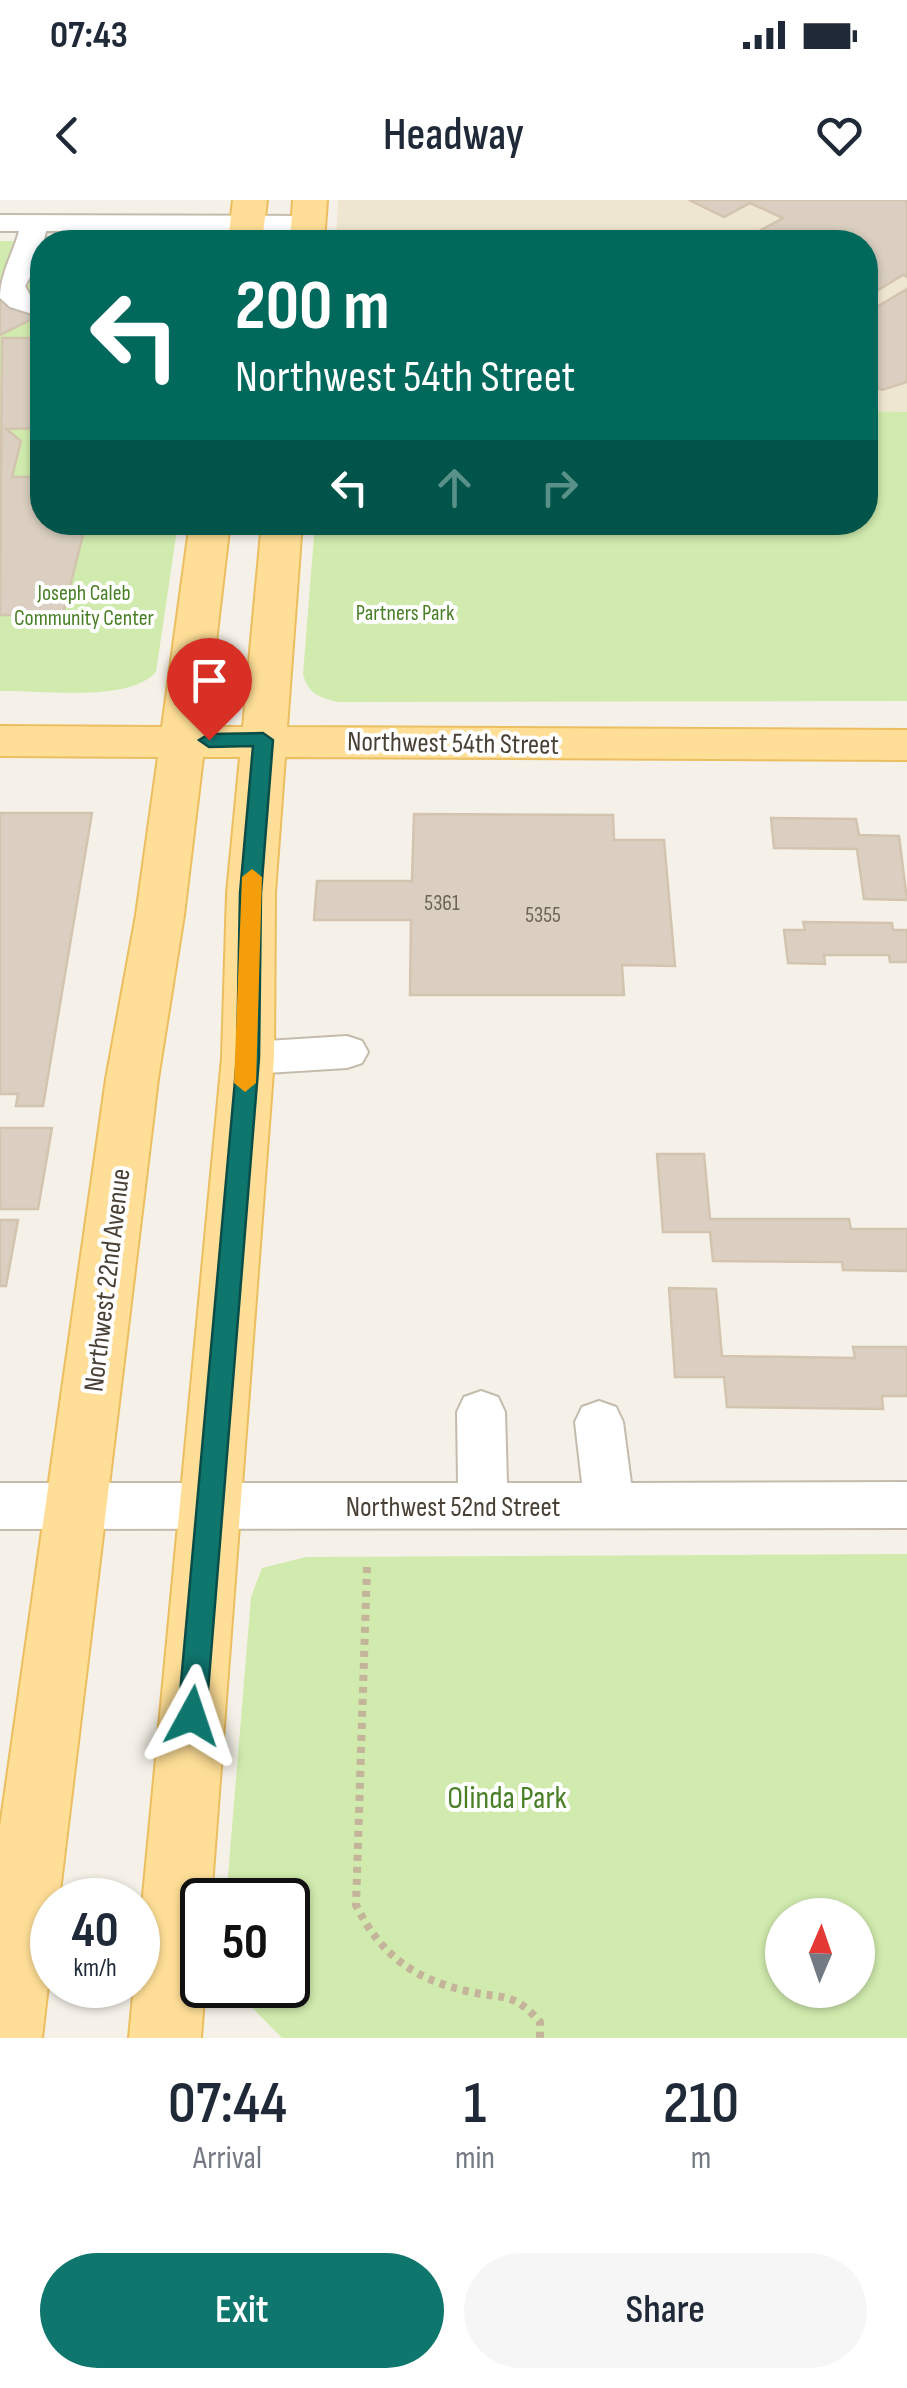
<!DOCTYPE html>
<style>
:root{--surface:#fff;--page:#f6f6f7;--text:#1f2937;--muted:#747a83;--accent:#0f766e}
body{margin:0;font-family:"Sofia Sans Condensed",sans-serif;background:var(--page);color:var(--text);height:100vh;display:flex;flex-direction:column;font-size:38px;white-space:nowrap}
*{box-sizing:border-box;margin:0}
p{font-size:32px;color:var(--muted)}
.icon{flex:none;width:55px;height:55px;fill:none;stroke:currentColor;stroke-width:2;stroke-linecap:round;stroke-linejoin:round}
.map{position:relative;height:1838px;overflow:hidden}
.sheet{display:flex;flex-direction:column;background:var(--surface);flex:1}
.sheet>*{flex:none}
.top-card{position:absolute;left:30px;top:30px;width:848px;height:305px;border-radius:40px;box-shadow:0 2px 8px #0004;background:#00695c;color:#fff;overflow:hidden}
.needle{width:65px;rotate:2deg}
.controls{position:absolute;left:765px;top:1698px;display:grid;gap:20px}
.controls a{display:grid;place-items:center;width:110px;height:110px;border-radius:50%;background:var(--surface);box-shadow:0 2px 8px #0004;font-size:50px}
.speed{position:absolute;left:30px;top:1678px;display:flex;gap:20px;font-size:50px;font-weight:700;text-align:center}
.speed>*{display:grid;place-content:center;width:130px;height:130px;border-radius:50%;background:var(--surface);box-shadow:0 2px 8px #0004;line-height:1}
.speed small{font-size:25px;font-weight:400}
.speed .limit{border:5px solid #111;border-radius:15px;background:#fff;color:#111}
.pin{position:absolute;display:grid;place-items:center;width:85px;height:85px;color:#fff;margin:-102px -42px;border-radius:50% 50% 50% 0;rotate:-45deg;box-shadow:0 0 10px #0007}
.pin .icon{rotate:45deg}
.me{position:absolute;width:110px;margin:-55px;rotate:5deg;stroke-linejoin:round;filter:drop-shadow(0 0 8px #0008)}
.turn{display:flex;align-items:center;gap:35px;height:210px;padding:0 40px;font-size:45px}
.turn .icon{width:130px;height:130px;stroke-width:2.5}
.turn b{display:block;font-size:70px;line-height:85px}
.lanes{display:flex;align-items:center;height:95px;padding:0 40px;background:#0003;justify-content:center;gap:50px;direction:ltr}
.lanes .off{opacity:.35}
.eta{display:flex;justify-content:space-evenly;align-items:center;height:170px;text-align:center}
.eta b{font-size:60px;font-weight:600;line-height:70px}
.primary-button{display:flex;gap:20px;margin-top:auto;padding:20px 40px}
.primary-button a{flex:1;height:115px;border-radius:60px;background:var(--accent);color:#fff;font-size:40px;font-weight:600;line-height:115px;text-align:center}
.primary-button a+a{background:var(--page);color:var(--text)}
.status{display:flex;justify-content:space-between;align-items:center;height:70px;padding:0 50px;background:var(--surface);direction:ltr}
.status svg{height:28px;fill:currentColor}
header{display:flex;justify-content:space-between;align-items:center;height:130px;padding:0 40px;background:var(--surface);font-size:45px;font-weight:600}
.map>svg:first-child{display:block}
.education{fill:#efe6d1}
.green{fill:#d1ebae;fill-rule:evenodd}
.building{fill:#dacfc0;stroke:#d3c4af;stroke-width:2.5}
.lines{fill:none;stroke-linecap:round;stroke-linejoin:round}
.minor-casing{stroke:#c4bbad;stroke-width:4}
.major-casing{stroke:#ebbe60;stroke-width:4}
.path{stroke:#c4b49a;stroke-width:8;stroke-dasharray:6 6;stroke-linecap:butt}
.minor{fill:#fff;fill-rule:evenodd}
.major{fill:#ffdf97;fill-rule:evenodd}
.route{fill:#0f766e;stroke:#0a4d48;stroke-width:2.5}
.slow{fill:#f59e0b}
.labels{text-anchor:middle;stroke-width:8;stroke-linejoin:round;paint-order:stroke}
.far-park-label{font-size:22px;fill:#497f25;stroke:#fff}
.number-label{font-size:22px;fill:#6d6458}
.street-label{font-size:28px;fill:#494136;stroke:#fff}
.near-park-label{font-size:32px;fill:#497f25;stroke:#fff}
</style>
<div class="status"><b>07:43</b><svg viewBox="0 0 49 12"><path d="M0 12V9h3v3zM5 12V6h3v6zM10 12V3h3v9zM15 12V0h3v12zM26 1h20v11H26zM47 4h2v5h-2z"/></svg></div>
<header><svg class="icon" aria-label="back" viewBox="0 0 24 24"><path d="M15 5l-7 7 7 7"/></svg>Headway<svg class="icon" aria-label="heart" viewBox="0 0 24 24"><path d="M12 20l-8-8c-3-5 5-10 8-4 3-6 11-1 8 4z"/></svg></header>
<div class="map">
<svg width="907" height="1838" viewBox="0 0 907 1838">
<rect width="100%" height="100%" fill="#f5f1e8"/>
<polygon class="education" points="338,0 907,0 907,212 865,211 865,42 336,42"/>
<g class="green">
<path d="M0,41L199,42H42V322L178,323L156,472C129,503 41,490 0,491Z"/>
<path d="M865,211L907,212V501L337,502C319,497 308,494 303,474L315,323L865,322Z"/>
<path d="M907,1354V1838H282L230,1785H288V1700H226L251,1397L262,1368L306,1357ZM782,1715H858V1790H782Z"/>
</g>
<g class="building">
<polygon points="689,0 907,0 907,77 903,75 865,98 865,42 739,42 783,18 750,3 724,17"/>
<polygon points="907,89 907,182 882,190 865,181 865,114"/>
<polygon points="0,97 2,97 34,118 0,135"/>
<polygon points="2,138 42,138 42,228 6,229 21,241 12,277 33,277 42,271 42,322 86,322 63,415 0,415"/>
<polygon points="0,613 92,613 43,906 16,906 18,894 0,894"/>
<polygon points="414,614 613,615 614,640 664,640 675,766 622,765 624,795 410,795 411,720 314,720 317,681 412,681"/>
<polygon points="771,618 856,619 859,635 899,636 907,700 864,699 857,649 774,648"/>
<polygon points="803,722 892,723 893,730 907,730 907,762 890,762 889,755 824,755 825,764 788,763 784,730 805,730"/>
<polygon points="0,928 52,928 38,1009 0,1009"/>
<polygon points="657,954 704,954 710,1019 849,1019 851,1029 907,1029 907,1071 843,1070 842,1062 713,1061 710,1032 663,1032"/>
<polygon points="0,1020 18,1020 6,1086 0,1086"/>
<polygon points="669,1088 716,1089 722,1156 855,1158 853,1147 907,1147 907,1196 882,1196 883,1209 727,1207 724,1177 675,1177"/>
</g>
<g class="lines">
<defs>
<g id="minor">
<path d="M0,15L308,16L322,24L308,32L46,31L40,59L25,86L30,95L42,99V117L10,107L0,98C0,74 13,54 19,31H0Z"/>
<polygon points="347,836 362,841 368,852 362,863 347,868 248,874 233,869 227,858 233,847 248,842"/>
<polygon points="481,1191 498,1197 505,1212 507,1283 582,1283 575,1222 582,1207 599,1201 616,1207 623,1222 631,1283 907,1282 907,1328 0,1329 0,1283 458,1283 457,1212 464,1197"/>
</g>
<g id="major">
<polygon points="233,0 267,0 262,42 228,42"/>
<polygon points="293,0 327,0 324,42 290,42"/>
<polygon points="190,322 230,322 206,527 243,527 262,322 302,322 287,527 907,530 907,560 285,557 275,693 274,858 211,1700 202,1700 205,1785 201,1838 129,1838 134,1785 138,1785 138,1749 222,858 227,693 240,557 203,557 184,715 158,879 59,1700 52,1700 52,1751 42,1838 0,1838 0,1627 106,879 136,715 158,557 0,556 0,526 162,527"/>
</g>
</defs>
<use href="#minor" class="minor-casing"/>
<use href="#major" class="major-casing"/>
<path class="path" d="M367,1367L356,1705C381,1756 415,1780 471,1792C507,1799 514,1793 540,1822V1838"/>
<use href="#minor" class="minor"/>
<use href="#major" class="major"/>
</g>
<polygon class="route" points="263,533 273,540 261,693 259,858 206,1516 202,1526 192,1530 182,1526 178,1516 237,858 240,693 253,546 209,547 199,540 209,534"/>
<polygon class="slow" points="252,669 262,677 256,883 245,892 234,883 242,677"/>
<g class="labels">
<g class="far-park-label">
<text x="84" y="400">Joseph Caleb<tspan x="84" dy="25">Community Center</tspan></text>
<text x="405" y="420">Partners Park</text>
</g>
<g class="number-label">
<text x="442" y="710">5361</text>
<text x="543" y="722">5355</text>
</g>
<g class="street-label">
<text transform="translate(453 542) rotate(1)" y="10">Northwest 54th Street</text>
<text transform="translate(106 1080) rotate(-83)" y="10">Northwest 22nd Avenue</text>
<text x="453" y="1316">Northwest 52nd Street</text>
</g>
<g class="near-park-label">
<text x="507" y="1608">Olinda Park</text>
</g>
</g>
</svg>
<div class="controls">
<a><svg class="needle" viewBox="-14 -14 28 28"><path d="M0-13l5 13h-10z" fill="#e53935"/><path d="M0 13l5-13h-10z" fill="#747a83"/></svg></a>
</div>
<div class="speed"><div>40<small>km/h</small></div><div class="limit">50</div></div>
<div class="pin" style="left:209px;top:540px;background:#d93025"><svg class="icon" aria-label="arrive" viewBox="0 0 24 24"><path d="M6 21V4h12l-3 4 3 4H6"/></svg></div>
<svg class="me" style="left:192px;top:1516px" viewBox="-20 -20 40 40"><path d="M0-17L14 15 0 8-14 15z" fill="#0f766e" stroke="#fff" stroke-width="4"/></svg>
<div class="top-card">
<div class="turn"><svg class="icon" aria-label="left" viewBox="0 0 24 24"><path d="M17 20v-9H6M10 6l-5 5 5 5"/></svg><div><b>200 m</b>Northwest 54th Street</div></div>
<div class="lanes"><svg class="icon" aria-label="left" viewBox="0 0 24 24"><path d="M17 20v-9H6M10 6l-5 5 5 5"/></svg><svg class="icon off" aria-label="ahead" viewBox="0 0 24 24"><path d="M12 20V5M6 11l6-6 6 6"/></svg><svg class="icon off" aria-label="right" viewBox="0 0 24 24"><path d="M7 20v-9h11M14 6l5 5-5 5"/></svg></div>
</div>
</div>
<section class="sheet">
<div class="eta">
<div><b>07:44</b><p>Arrival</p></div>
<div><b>1</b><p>min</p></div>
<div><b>210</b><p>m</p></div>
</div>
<div class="primary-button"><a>Exit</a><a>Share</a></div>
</section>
